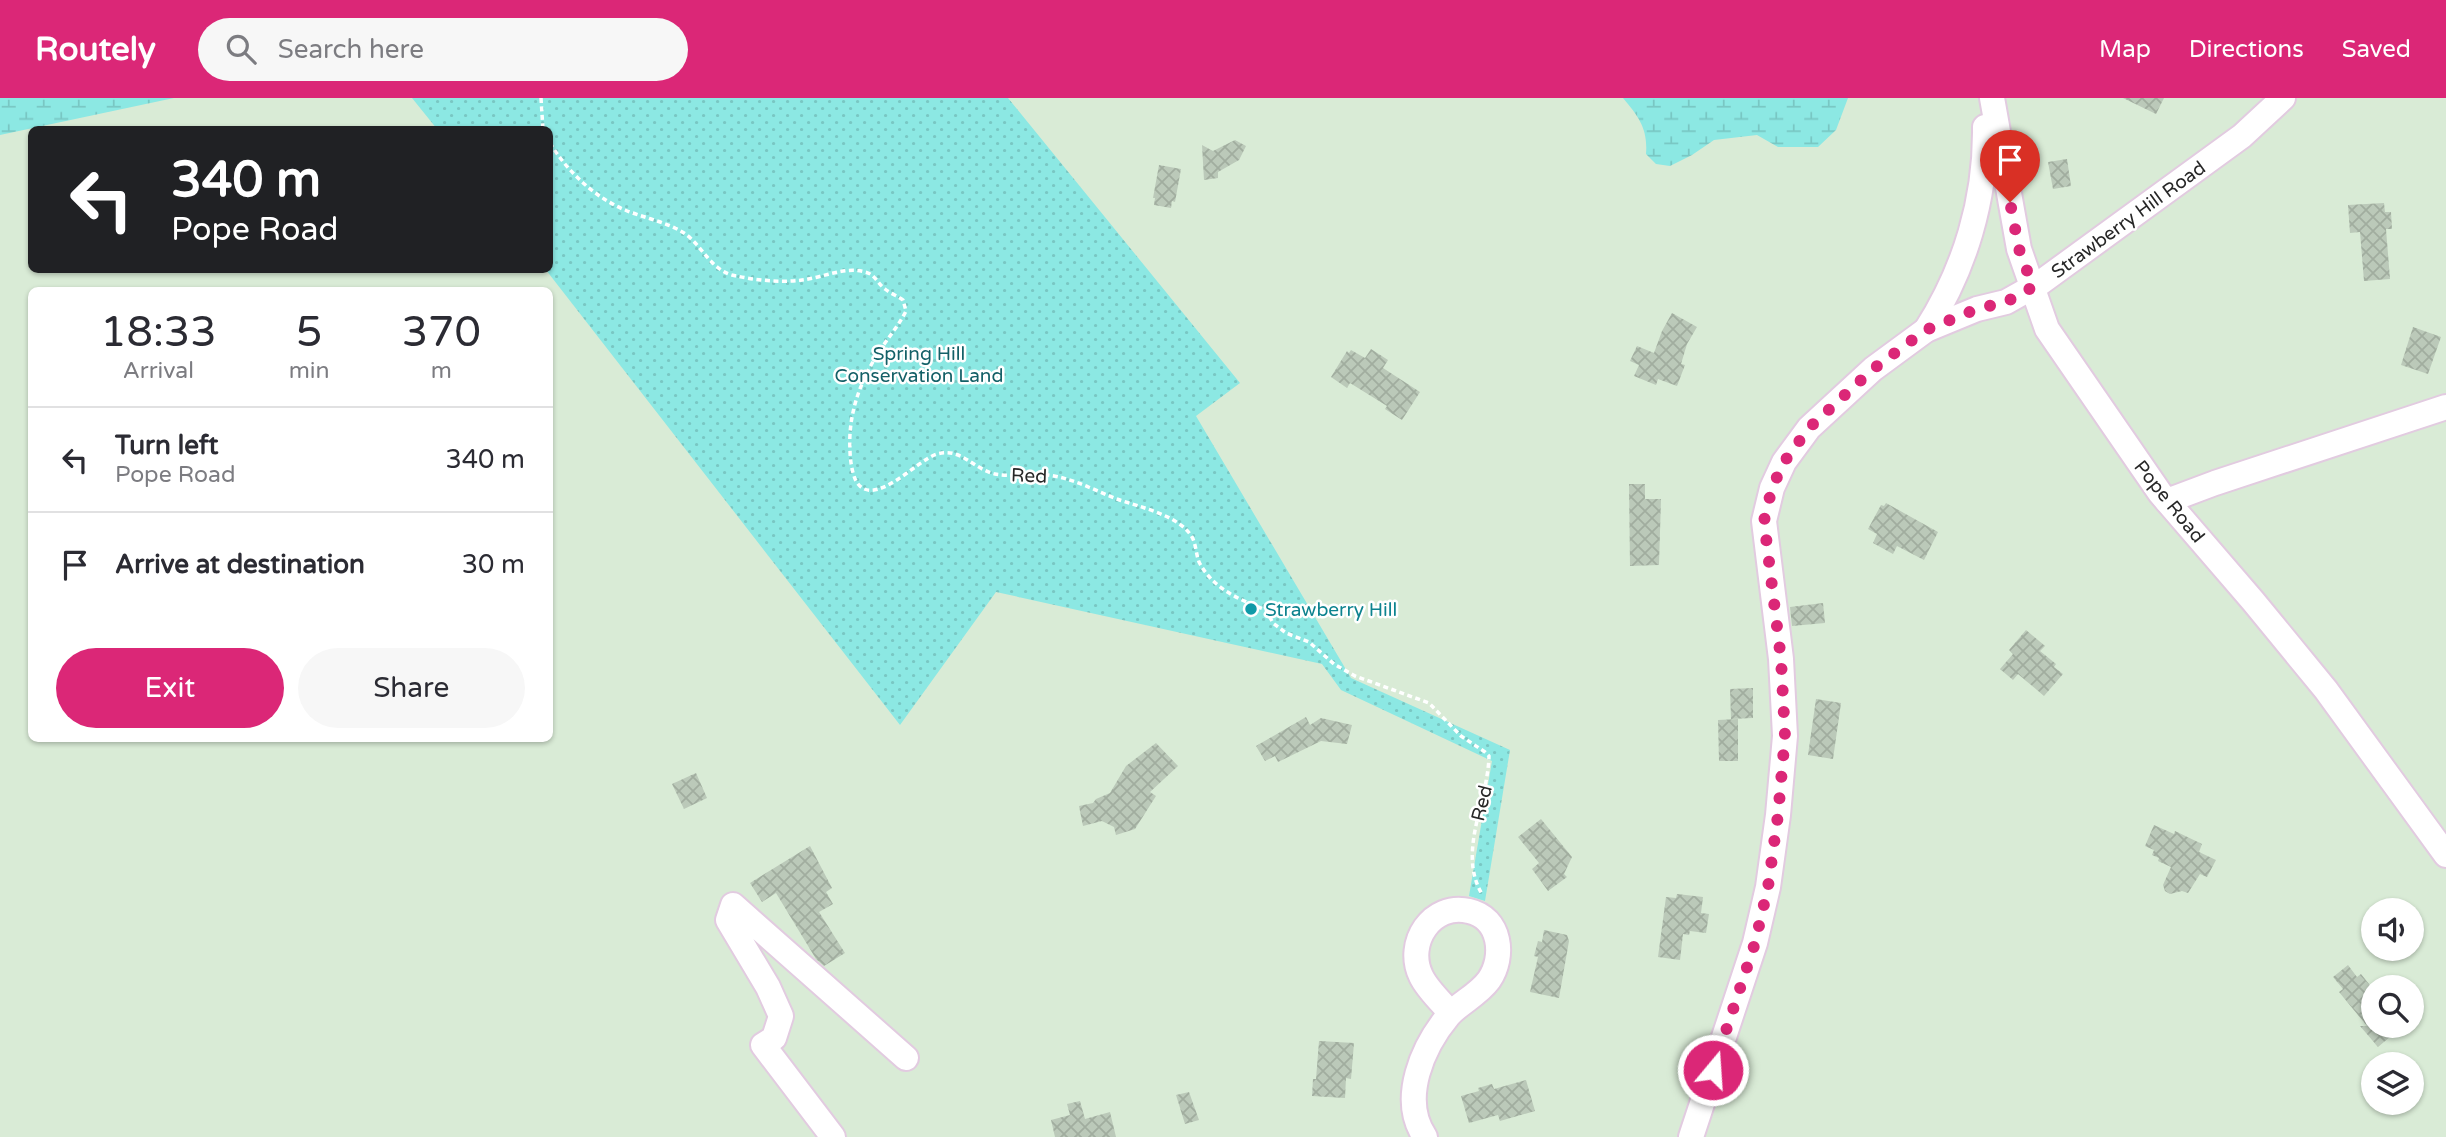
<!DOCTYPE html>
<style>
:root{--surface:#fff;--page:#f7f7f7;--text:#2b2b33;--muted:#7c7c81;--line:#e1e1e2;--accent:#db2777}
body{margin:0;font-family:"Varela Round",sans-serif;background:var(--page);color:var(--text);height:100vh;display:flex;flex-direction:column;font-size:26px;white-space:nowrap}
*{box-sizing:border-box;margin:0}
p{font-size:23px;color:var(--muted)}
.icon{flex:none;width:38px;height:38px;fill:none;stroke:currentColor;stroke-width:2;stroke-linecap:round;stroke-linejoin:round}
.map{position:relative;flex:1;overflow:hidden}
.side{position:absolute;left:28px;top:189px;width:525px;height:455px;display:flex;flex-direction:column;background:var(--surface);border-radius:10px;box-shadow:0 2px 5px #0004}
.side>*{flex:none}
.hud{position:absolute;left:28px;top:28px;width:525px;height:147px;border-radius:10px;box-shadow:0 2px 5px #0004;background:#202124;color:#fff;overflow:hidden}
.tools{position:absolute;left:2361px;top:800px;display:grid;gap:14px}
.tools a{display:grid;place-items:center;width:63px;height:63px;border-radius:50%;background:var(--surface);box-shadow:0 2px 5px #0004;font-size:35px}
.pin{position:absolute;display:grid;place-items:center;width:60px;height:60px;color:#fff;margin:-72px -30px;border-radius:50% 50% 50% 0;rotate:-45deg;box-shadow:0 0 7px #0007}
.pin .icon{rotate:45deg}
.me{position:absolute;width:77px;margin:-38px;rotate:18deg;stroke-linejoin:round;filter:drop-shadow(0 0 5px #0008)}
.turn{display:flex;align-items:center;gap:24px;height:147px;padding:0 28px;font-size:32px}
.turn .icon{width:91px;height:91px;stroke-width:2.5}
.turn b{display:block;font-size:49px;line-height:60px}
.eta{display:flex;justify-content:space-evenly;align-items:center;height:119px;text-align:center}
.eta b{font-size:42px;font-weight:600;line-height:49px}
.primary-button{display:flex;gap:14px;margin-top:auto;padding:14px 28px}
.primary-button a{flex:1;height:80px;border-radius:42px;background:var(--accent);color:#fff;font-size:28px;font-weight:600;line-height:80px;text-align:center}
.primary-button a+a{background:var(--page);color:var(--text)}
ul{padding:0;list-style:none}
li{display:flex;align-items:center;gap:21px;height:105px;padding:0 28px;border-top:2px solid var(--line)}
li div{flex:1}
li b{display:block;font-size:26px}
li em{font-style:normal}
header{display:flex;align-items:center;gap:42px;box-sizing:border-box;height:98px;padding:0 35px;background:var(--accent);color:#fff}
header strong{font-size:33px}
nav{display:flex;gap:38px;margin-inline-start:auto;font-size:24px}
.search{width:490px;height:63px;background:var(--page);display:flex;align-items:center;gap:18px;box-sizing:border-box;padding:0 24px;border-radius:38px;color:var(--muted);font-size:26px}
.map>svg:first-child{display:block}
.wetland{fill:url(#wetland-marsh)}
.park{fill:url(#park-dots)}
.building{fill:url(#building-cross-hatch)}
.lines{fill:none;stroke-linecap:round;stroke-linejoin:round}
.minor-casing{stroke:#e2cbe0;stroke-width:28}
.path{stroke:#fff;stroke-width:3.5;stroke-dasharray:5 3.5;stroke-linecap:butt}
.minor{stroke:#fff;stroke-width:24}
.route{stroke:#db2777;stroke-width:12;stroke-dasharray:0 21.6}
.culture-dot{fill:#0f9aa8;stroke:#fff;stroke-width:2.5}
.labels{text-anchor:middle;stroke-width:5;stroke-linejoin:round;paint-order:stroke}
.street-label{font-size:19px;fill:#272727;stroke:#fff}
.park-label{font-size:19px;fill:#136067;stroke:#fff}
.culture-label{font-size:19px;fill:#0d838f;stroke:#fff;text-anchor:start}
</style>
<header>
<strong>Routely</strong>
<div class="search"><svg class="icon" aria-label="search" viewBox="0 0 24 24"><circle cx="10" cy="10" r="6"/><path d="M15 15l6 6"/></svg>Search here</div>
<nav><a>Map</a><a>Directions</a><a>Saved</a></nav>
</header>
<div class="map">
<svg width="2446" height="1039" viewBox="0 0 2446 1039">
<defs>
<pattern id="wetland-marsh" width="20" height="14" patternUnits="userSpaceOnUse" patternTransform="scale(1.75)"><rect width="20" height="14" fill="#8ce8e3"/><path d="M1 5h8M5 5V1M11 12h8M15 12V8" fill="none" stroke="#79c7c3"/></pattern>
<pattern id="park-dots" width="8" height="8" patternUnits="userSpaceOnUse" patternTransform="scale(1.75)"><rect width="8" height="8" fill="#8ce8e3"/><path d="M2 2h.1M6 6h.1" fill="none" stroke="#79c7c3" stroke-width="1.8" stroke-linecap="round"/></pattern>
<pattern id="building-cross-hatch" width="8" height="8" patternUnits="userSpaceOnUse" patternTransform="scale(1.75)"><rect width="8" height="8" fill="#bbc9b9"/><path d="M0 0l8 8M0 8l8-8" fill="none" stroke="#a1ad9f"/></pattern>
</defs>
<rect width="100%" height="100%" fill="#d9ebd6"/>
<g class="wetland">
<polygon points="0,0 174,0 0,37"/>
<path d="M1623,0H1848L1836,32L1818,49H1778L1757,37L1714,42L1692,57L1670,68L1656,66L1646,56C1648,31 1639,19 1623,0Z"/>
</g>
<polygon class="park" points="412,0 1008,0 1240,285 1196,318 1351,580 1510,652 1485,803 1469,798 1492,663 1341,592 1322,566 996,494 900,627 546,172 550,172 550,32 437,31"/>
<g class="building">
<polygon points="2123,0 2164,0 2156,16"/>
<polygon points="1235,42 1246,48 1239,62 1218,74 1218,80 1204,82 1202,47 1213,53"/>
<polygon points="2067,61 2071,88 2053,91 2048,64"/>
<polygon points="1159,67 1181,71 1175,104 1172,103 1171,110 1154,107 1155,100 1153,100"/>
<polygon points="2384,105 2385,114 2391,114 2392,131 2386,131 2390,181 2364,183 2360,134 2350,135 2348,107"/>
<polygon points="1672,215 1697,229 1687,246 1681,266 1685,267 1677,288 1658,281 1656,287 1634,278 1639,267 1630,263 1637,248 1654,255 1662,233"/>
<polygon points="2413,229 2441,239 2428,276 2401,267"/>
<polygon points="1371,251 1388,262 1383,270 1420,294 1402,322 1385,311 1387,308 1350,285 1347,290 1331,279 1347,253 1349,255 1351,252 1365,260"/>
<polygon points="1629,386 1645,386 1645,401 1661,401 1659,467 1630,468"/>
<polygon points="1886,405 1938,434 1924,462 1897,448 1893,456 1873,445 1877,436 1868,431 1881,407 1884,408"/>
<polygon points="1823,505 1825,525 1792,528 1790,509"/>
<polygon points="2026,532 2045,548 2040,553 2056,566 2054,569 2063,576 2044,598 2018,576 2013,582 2000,571 2013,556 2009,552"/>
<polygon points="1753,590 1753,620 1731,621 1730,591"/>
<polygon points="1816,601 1841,605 1833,661 1808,657"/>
<polygon points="1306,619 1310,627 1321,620 1352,627 1347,646 1321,643 1278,664 1275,658 1265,663 1256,648"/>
<polygon points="1738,621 1738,663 1719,663 1718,622"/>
<polygon points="1156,645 1178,668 1150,694 1156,698 1135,731 1116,737 1114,729 1102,723 1083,728 1079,708 1093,705 1096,701 1110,695 1126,668"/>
<polygon points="696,675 707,700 684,711 672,686"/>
<polygon points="1541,721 1572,759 1564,776 1567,779 1548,793 1532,771 1539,765 1518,739"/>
<polygon points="2154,727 2174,736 2175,733 2202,746 2199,754 2216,762 2207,779 2200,776 2188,795 2182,793 2170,796 2165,793 2163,787 2171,769 2158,763 2159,760 2152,757 2154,752 2145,748"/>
<polygon points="810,748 832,790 826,794 833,806 819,814 845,855 824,868 816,861 776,795 762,804 750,785"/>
<polygon points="1677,796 1703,799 1701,815 1709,816 1706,835 1690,833 1689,837 1683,836 1680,862 1658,859 1666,799 1676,800"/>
<polygon points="1544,832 1567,837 1569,843 1559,900 1530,894 1538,859 1534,858 1538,843 1542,844"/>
<polygon points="2348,867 2357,879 2361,876 2373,891 2373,928 2403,928 2378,949 2360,928 2367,928 2339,894 2343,891 2333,879"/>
<polygon points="1319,943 1354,945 1351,981 1346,980 1345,1000 1312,998 1313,981 1316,981"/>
<polygon points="1526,982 1535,1013 1500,1023 1498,1017 1469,1025 1461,998 1479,993 1478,990 1492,986 1494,991"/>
<polygon points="1189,994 1199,1022 1185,1026 1176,997"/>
<polygon points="1080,1003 1085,1021 1110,1014 1116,1039 1055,1039 1051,1022 1070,1017 1067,1006"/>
</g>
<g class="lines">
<defs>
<g id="minor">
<polyline points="1992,0 2019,151 2047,231 2160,395 2253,503 2326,592 2446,757"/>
<path d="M1926,232C1965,171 1986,101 1985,29"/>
<polyline points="2167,403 2215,385 2446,309"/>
<polyline points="833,1039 763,947 774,940 781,918 768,889 728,822 733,807 906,960"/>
<path d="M1425,1039C1399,1001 1423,948 1449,917C1461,904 1478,897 1489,882C1505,859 1501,820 1469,813C1432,804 1405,845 1421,878C1427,891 1441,904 1451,915"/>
<polyline points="1691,1039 1755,845 1768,789 1778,717 1785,638 1781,561 1764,423 1772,390 1784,364 1809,330 1873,271 1926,232 1977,211 2006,204 2040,185 2242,38 2283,0"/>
</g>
</defs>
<use href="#minor" class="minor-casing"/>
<g class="path">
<polyline points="541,0 543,32"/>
<path d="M550,45C567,73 594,99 625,112C644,120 667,124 684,135C703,148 709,170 732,177C753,182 780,185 802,182C822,180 845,168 865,174C875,176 877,185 885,191C890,195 897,198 903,202L906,213C898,229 886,242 877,257C859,286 848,318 850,352C850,361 852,375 856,383C873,413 918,361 937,356C961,349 973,371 995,376C1009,379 1031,375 1048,377C1072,380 1094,392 1117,401C1139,409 1179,417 1192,439C1196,446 1196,456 1199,464C1213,491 1240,502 1266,512L1273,525L1286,535L1309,544L1334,566L1355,578L1429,605L1461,638L1485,654L1489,658C1488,704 1457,754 1482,796"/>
</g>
<use href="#minor" class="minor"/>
</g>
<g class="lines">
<polyline class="route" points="1713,972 1755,845 1768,789 1778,717 1785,638 1781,561 1764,423 1772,390 1784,364 1809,330 1873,271 1926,232 1977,211 2006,204 2033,189 2019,151 2010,104"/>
</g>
<circle class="culture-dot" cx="1251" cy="511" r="7"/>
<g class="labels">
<g class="street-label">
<text transform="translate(2128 121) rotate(-36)" y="7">Strawberry Hill Road</text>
<text transform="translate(1029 377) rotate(2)" y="7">Red</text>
<text transform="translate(2170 403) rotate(51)" y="7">Pope Road</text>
<text transform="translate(1481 705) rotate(-76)" y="7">Red</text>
</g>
<g class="park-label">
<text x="919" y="262">Spring Hill<tspan x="919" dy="22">Conservation Land</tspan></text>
</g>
<g class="culture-label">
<text x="1265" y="518">Strawberry Hill</text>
</g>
</g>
</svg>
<div class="tools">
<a><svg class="icon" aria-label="sound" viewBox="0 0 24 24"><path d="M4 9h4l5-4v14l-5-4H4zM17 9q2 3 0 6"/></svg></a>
<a><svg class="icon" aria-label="search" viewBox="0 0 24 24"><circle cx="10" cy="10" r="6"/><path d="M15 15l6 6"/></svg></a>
<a><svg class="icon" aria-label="layers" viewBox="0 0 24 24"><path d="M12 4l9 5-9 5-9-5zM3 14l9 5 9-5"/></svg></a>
</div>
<div class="pin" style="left:2010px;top:104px;background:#d93025"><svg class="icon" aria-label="arrive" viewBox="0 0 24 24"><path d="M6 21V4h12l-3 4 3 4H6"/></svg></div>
<svg class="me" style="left:1713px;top:972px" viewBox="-20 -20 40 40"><circle r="17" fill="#db2777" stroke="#fff" stroke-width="3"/><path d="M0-11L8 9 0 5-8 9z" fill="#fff"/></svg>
<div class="hud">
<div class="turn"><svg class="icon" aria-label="left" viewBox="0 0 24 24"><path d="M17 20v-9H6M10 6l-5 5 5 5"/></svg><div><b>340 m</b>Pope Road</div></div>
</div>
<section class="side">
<div class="eta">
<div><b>18:33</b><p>Arrival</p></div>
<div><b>5</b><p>min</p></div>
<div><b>370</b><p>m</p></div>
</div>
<ul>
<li><svg class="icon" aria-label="left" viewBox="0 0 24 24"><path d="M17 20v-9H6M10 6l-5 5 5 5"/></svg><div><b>Turn left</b><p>Pope Road</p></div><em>340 m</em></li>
<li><svg class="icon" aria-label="arrive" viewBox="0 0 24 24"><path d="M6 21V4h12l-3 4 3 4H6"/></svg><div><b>Arrive at destination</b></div><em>30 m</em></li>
</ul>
<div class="primary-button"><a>Exit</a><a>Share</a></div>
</section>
</div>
